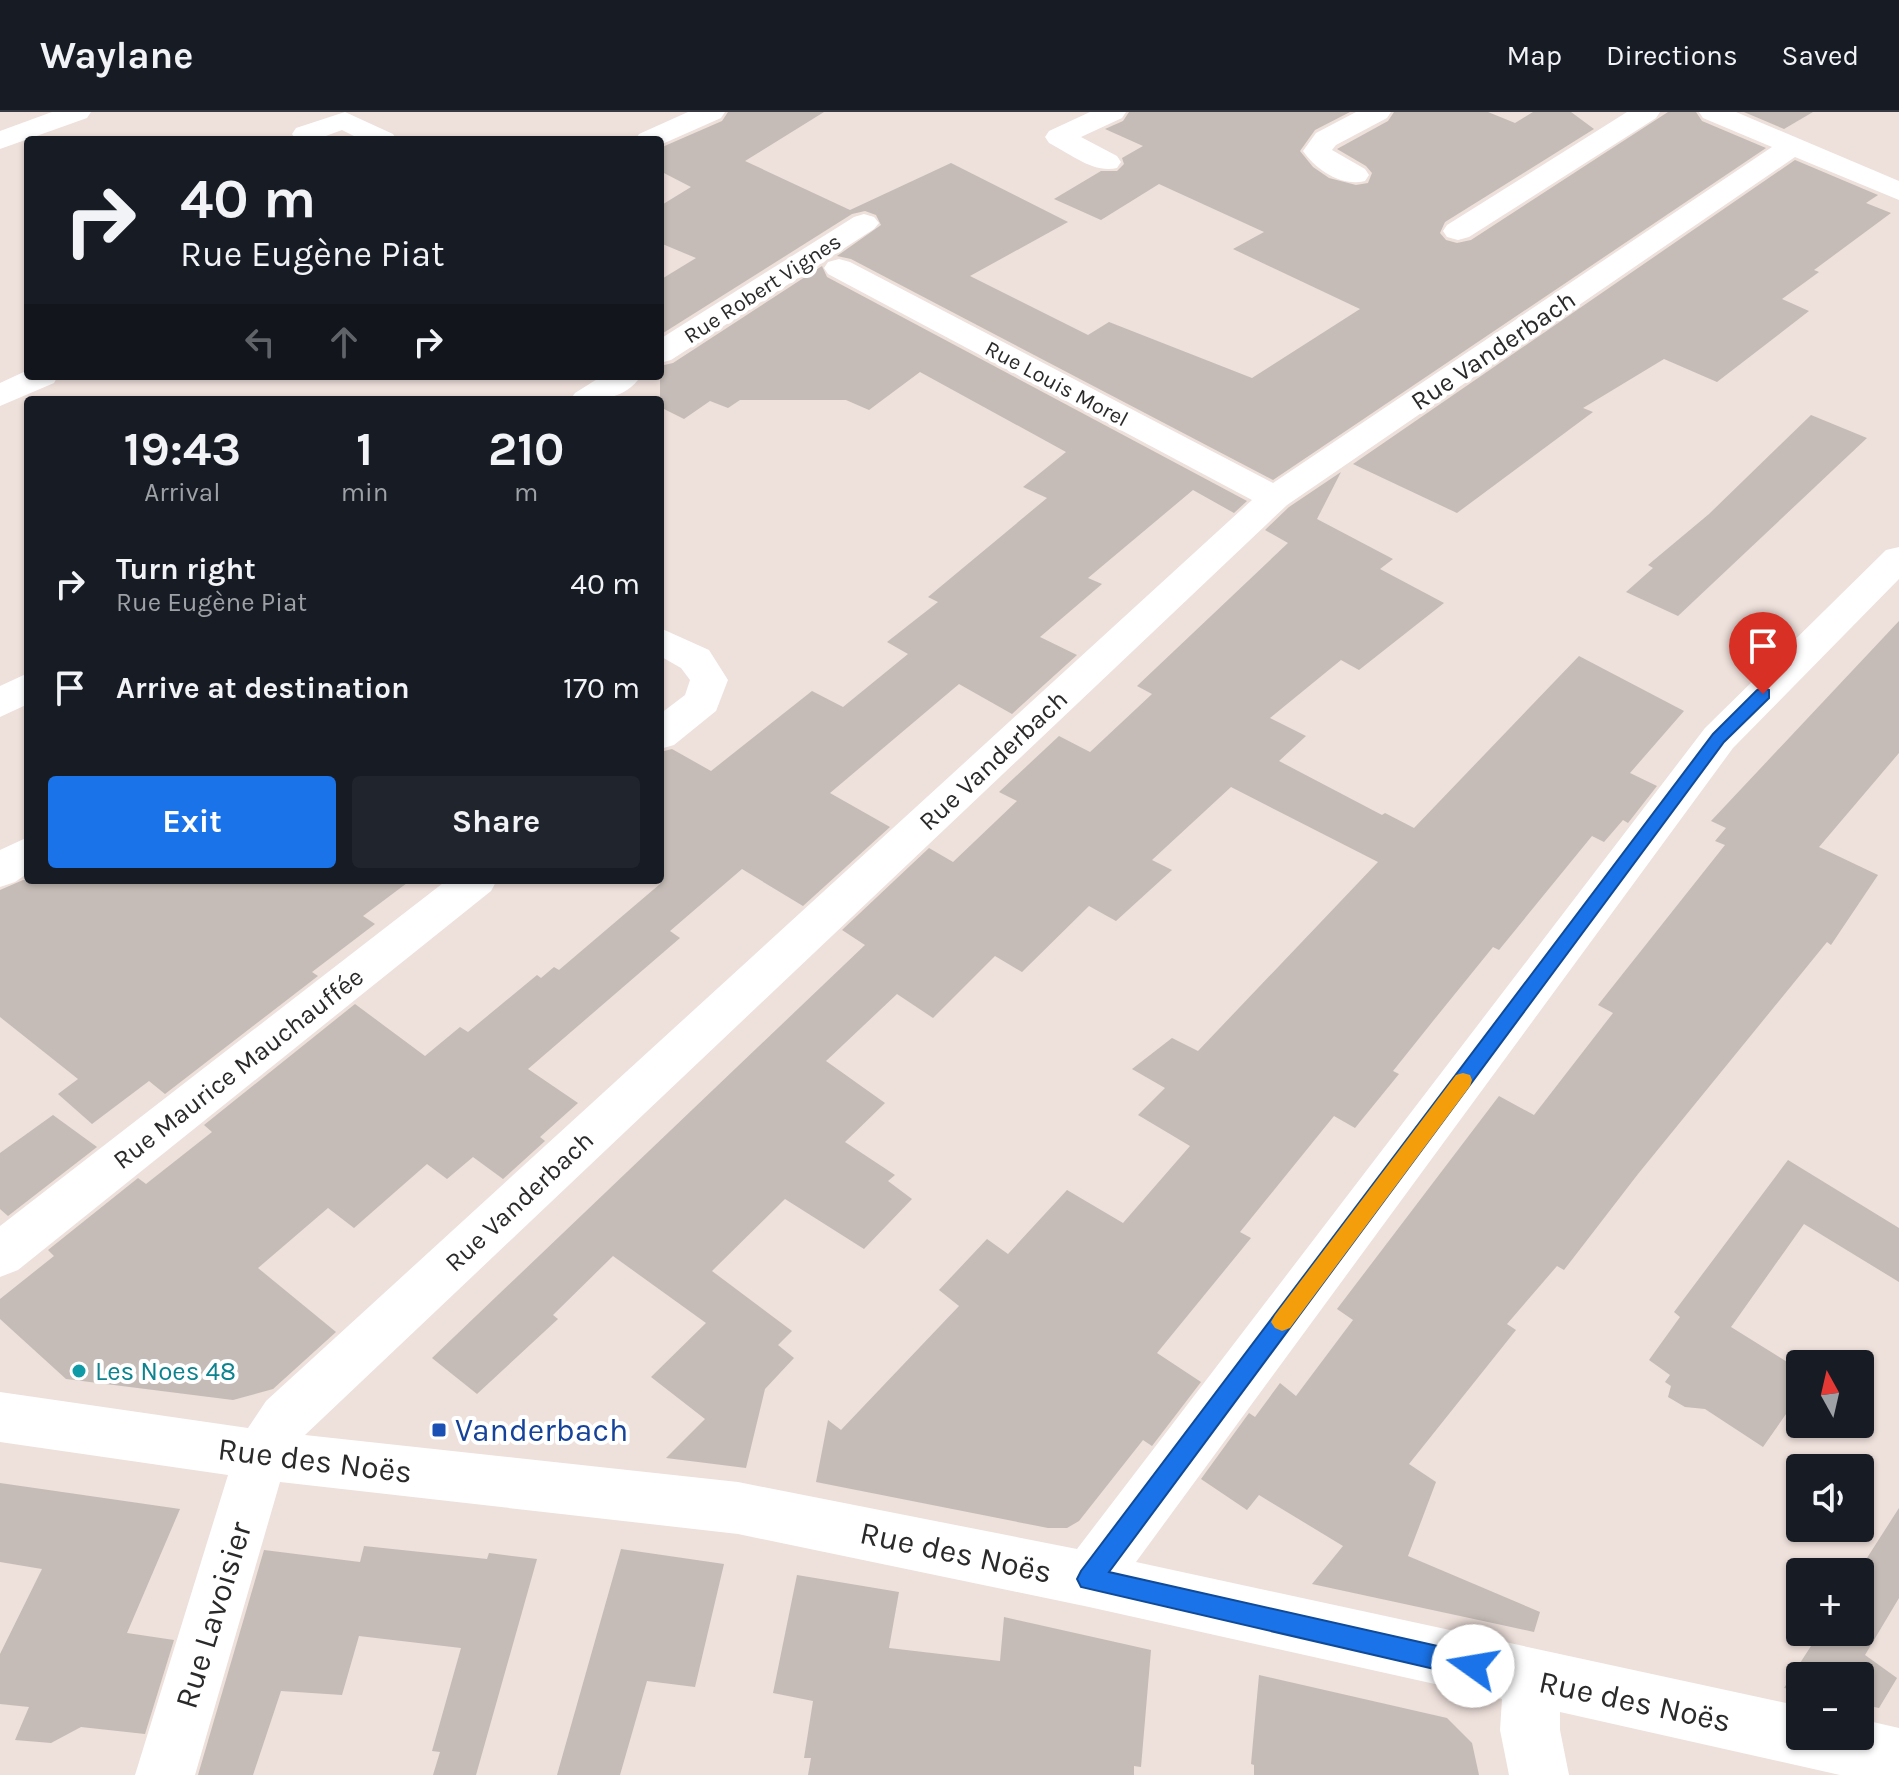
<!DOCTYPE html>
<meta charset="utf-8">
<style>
:root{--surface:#171b24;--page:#20242c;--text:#f1f3f6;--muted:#9ea1a6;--line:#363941;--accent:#1a73e8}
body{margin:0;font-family:Karla,sans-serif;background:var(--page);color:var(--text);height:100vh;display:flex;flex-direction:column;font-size:30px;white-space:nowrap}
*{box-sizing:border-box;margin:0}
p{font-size:26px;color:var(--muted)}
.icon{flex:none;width:44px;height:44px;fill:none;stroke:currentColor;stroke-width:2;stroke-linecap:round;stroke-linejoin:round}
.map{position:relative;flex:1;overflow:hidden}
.side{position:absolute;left:24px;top:284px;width:640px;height:488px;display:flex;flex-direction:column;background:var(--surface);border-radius:8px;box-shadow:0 2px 6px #0004}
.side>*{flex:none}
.banner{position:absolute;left:24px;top:24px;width:640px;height:244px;border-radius:8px;box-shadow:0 2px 6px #0004;background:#171b24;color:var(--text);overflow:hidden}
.needle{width:52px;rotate:352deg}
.controls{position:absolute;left:1786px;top:1238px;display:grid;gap:16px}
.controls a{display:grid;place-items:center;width:88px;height:88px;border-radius:8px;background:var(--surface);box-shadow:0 2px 6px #0004;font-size:40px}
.pin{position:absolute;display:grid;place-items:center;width:68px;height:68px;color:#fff;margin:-82px -34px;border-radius:50% 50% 50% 0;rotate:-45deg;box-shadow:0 0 8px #0007}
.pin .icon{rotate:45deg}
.me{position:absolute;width:88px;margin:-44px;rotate:283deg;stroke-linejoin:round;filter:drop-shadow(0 0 6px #0008)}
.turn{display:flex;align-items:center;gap:28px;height:168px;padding:0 24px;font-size:36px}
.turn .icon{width:104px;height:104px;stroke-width:2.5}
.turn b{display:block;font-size:56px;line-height:68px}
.lanes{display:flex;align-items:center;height:76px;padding:0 24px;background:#0003;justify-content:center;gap:40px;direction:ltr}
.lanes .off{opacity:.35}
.eta{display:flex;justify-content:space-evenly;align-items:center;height:136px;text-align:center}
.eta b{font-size:48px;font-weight:700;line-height:56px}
.action{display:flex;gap:16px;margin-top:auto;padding:16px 24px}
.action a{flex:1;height:92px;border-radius:8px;background:var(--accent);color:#fff;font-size:32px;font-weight:700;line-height:92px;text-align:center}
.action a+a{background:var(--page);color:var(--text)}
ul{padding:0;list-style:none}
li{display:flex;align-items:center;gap:24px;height:104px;padding:0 24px}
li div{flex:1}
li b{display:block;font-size:30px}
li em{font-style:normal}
header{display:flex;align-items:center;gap:48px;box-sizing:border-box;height:112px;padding:0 40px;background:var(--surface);border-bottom:2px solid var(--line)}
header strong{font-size:38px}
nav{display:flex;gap:44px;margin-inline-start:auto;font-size:28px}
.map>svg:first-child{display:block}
.building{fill:#c5bcb7}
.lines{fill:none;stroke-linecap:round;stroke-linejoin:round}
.minor{fill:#fff;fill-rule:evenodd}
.route{fill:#1a73e8;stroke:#114b97;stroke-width:2}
.slow{fill:#f59e0b}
.culture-dot{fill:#0f9aa8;stroke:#fff;stroke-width:3}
.transit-dot{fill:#1a4fb4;stroke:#fff;stroke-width:3}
.labels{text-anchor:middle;stroke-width:8;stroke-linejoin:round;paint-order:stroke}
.far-street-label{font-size:22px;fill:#2a2a2a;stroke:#fff}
.street-label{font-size:26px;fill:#2a2a2a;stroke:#fff}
.culture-label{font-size:26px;fill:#0d838f;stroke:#fff;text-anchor:start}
.near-transit-label{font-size:32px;fill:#164399;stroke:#fff;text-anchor:start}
.near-street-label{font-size:32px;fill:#2a2a2a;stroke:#fff}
</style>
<header>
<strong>Waylane</strong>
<nav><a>Map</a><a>Directions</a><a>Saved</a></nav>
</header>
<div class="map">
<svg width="1899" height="1663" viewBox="0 0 1899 1663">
<rect width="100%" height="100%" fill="#eee0db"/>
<g class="building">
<polygon points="728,0 824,0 745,49 850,98 951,51 1068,110 970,164 1088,223 1109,210 1252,266 1360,197 1233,137 1264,120 1159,72 1101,108 1054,87 1101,59 1117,59 1124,52 1122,46 1143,34 1105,17 1123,9 1129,0 1350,0 1315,18 1300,39 1313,55 1329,66 1356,73 1368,71 1372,61 1366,54 1337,37 1388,9 1394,0 1488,0 1515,11 1533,0 1571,0 1594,17 1445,110 1440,121 1446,128 1457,131 1471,128 1668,0 1696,0 1702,9 1766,36 1273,368 851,147 837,144 881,113 876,103 865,99 852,102 660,223 660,168 696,146 660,131 660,94 691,75 660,59 660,36 722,9"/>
<polygon points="1744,0 1813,0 1784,17"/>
<polygon points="1795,48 1878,83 1866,91 1891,101 1814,158 1819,160 1782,187 1809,199 1717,270 1664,247 1583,296 1593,300 1457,401 1353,352"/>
<polygon points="822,154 827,165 1247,389 1234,401 1193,378 1088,466 1102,472 1040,525 1077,543 1012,602 959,572 830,681 890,715 803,794 742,757 670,819 680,826 528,957 578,991 540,1025 545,1029 503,1067 473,1045 447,1067 427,1052 354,1116 328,1096 258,1156 336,1220 273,1277 233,1288 66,1267 0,1207 0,1187 54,1144 48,1138 138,1066 146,1072 212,1020 204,1013 355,892 425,944 460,915 468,920 537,863 541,866 554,855 559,858 660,772 660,640 672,637 711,659 812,579 843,595 908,542 887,530 938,490 928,485 1047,386 1023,375 1066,340 920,260 869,298 846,288 740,288 728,296 710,289 684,307 660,295 660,254 673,251"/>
<polygon points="1811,303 1867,326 1678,504 1626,480 1653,456 1648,453 1709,402"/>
<polygon points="1341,360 1317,407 1393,447 1380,457 1444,491 1359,558 1341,548 1270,606 1306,624 1279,649 1382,703 1385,701 1414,716 1579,544 1684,599 1630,661 1657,674 1628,711 1623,708 1604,730 1592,724 1499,838 1493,835 1433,909 1393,959 1399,962 1355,1016 1334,1004 1240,1120 1251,1126 1157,1241 1201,1270 1152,1334 1143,1328 1079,1409 1067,1416 1048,1416 816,1370 828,1308 841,1318 959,1194 939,1178 987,1127 1008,1142 1067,1078 1123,1111 1190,1034 1138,1003 1165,976 1132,957 1172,926 1198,939 1378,750 1231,675 1152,748 1172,758 1116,809 1089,794 1022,860 995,844 933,906 897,882 826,949 885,991 845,1030 895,1063 888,1069 912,1087 864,1137 785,1087 712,1159 792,1219 778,1233 794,1246 765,1277 746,1356 666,1346 705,1307 651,1265 706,1211 613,1144 553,1203 558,1207 477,1282 432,1246 865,833 842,818 929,736 953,750 1017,689 999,680 1059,624 1090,640 1152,582 1137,574 1288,431 1265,418 1289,395"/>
<polygon points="1899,509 1899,641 1819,735 1878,763 1831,833 1827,830 1638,1062 1564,1158 1557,1154 1507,1212 1516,1218 1409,1352 1436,1370 1408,1444 1540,1500 1534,1520 1312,1472 1343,1434 1259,1383 1247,1398 1201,1367 1249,1301 1255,1305 1280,1271 1296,1284 1353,1208 1337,1197 1499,984 1534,1003 1613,901 1598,893 1725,733 1715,729 1726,716 1711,709"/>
<polygon points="23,768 411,768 363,804 375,812 312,860 318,864 165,982 149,969 92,1012 58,982 78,967 0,905 0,778"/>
<polygon points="53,1003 97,1035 8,1104 0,1097 0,1041"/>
<polygon points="1788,1048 1899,1116 1899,1170 1804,1112 1731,1215 1800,1258 1800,1282 1763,1335 1705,1297 1685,1295 1668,1285 1671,1274 1665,1270 1670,1263 1649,1248 1680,1205 1674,1200"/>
<polygon points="0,1371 180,1397 127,1521 174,1528 145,1622 81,1615 51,1631 15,1628 29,1595 0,1592 0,1542 42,1457 0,1450"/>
<polygon points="1899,1396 1899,1486 1865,1543 1897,1566 1879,1596 1860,1592 1860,1564 1800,1564 1800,1579 1784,1576 1820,1520 1860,1520 1858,1460"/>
<polygon points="364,1434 487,1447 489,1441 537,1447 476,1663 433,1663 440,1640 432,1639 461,1536 359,1524 342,1583 281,1579 253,1663 198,1663 264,1438 360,1450"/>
<polygon points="621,1437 724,1452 695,1575 647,1569 620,1663 557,1663"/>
<polygon points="797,1463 899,1480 889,1536 1000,1549 1004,1505 1151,1538 1141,1655 1134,1654 1134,1663 808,1663 811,1646 804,1646 813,1589 773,1581"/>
<polygon points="1259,1563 1447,1606 1472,1631 1479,1663 1254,1663 1254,1653 1251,1652"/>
</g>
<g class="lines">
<g class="minor">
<polygon points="52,0 91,0 87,6 0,37 0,19"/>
<polygon points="345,0 393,22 397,28 362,28 342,18 315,28 296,28 292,22 296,16"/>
<polygon points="688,0 725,0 721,6 660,33 660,28 635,28 639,22"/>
<path d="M1090,0H1126L1122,6L1081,25L1117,44L1121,50L1117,56C1094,62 1069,41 1049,31L1045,25L1049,19Z"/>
<path d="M1356,0H1391L1387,6L1336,33L1332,38L1365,57L1369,63L1365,69C1342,75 1316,58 1303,39L1316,21Z"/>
<polygon points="1627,0 1660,0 1656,6 1469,125 1458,128 1447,125 1443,119 1447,113"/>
<polygon points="1699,0 1736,0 1899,69 1899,88 1795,45 1287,393 305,1323 738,1370 1077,1437 1705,616 1886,438 1899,435 1899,467 1733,636 1136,1450 1800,1594 1800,1624 1860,1624 1860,1607 1899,1616 1899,1663 1840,1663 1560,1600 1560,1618 1569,1663 1509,1663 1500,1618 1502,1587 1089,1495 738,1422 280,1370 195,1663 135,1663 228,1363 0,1330 0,1280 248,1316 266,1289 1252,388 828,162 824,156 828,150 839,147 850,150 1273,371 1772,35 1703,6"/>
<polygon points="864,102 874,105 879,111 874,117 671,248 660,251 660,227 854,105"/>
<polygon points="28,258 28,264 58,264 54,271 0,294 0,271"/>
<path d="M602,264H641C624,289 598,288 570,288L575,281Z"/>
<polygon points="660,516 709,538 728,568 716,599 674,633 660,637 660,602 685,583 690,568 681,556 660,544"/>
<polygon points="28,561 28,592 0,605 0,574"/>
<polygon points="28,725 28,761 15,770 0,775 0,738"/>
<polygon points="447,768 497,768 491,779 18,1158 0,1165 0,1114"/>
</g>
</g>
<polygon class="route" points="1763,576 1769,578 1769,586 1724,630 1109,1460 1473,1542 1482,1545 1485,1554 1482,1562 1473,1566 1081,1475 1077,1467 1081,1459 1713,622 1757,578"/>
<polygon class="slow" points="1463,961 1470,963 1472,968 1470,974 1290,1216 1282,1219 1275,1216 1271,1210 1275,1203 1456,963"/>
<circle class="culture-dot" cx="79" cy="1259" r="8"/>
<rect class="transit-dot" x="431" y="1310" width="16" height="16" rx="4"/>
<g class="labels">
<g class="far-street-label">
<text transform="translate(762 176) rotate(-33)" y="8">Rue Robert Vignes</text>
<text transform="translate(1057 271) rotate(28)" y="8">Rue Louis Morel</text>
</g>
<g class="street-label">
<text transform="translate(1493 238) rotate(-34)" y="9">Rue Vanderbach</text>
<text transform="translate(993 648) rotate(-43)" y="9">Rue Vanderbach</text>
<text transform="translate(238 956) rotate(-38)" y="9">Rue Maurice Mauchauffée</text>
<text transform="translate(519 1089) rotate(-43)" y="9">Rue Vanderbach</text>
</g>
<g class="culture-label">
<text x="95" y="1268">Les Noes 48</text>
</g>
<g class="near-transit-label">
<text x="455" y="1329">Vanderbach</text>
</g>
<g class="near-street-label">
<text transform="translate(315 1348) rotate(7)" y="11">Rue des Noës</text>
<text transform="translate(956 1440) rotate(12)" y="11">Rue des Noës</text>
<text transform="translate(213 1503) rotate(-73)" y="11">Rue Lavoisier</text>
<text transform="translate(1635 1589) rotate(12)" y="11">Rue des Noës</text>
</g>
</g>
</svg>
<div class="controls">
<a><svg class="needle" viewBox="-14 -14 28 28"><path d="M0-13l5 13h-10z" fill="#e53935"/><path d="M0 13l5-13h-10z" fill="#9ea1a6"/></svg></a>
<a><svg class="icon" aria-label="sound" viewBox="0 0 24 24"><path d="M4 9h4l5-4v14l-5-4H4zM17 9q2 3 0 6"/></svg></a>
<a>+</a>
<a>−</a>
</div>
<div class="pin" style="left:1763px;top:582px;background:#d93025"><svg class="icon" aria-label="arrive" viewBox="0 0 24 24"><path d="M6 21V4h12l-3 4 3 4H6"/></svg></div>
<svg class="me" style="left:1473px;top:1554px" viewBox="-20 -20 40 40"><circle r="19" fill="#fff"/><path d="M0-13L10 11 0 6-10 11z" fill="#1a73e8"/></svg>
<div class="banner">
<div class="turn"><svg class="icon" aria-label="right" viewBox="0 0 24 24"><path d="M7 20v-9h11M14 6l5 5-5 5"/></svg><div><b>40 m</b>Rue Eugène Piat</div></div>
<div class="lanes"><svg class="icon off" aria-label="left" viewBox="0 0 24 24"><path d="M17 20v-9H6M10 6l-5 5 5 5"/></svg><svg class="icon off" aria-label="ahead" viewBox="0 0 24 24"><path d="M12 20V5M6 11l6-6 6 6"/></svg><svg class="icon" aria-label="right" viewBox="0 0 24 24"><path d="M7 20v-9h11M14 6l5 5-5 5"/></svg></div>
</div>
<section class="side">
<div class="eta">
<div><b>19:43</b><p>Arrival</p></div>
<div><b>1</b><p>min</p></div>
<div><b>210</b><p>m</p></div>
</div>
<ul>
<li><svg class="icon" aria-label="right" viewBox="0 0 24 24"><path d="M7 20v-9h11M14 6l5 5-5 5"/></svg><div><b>Turn right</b><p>Rue Eugène Piat</p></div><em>40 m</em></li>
<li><svg class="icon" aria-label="arrive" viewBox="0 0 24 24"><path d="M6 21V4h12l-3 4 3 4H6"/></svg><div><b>Arrive at destination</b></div><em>170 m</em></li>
</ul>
<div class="action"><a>Exit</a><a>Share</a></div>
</section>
</div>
